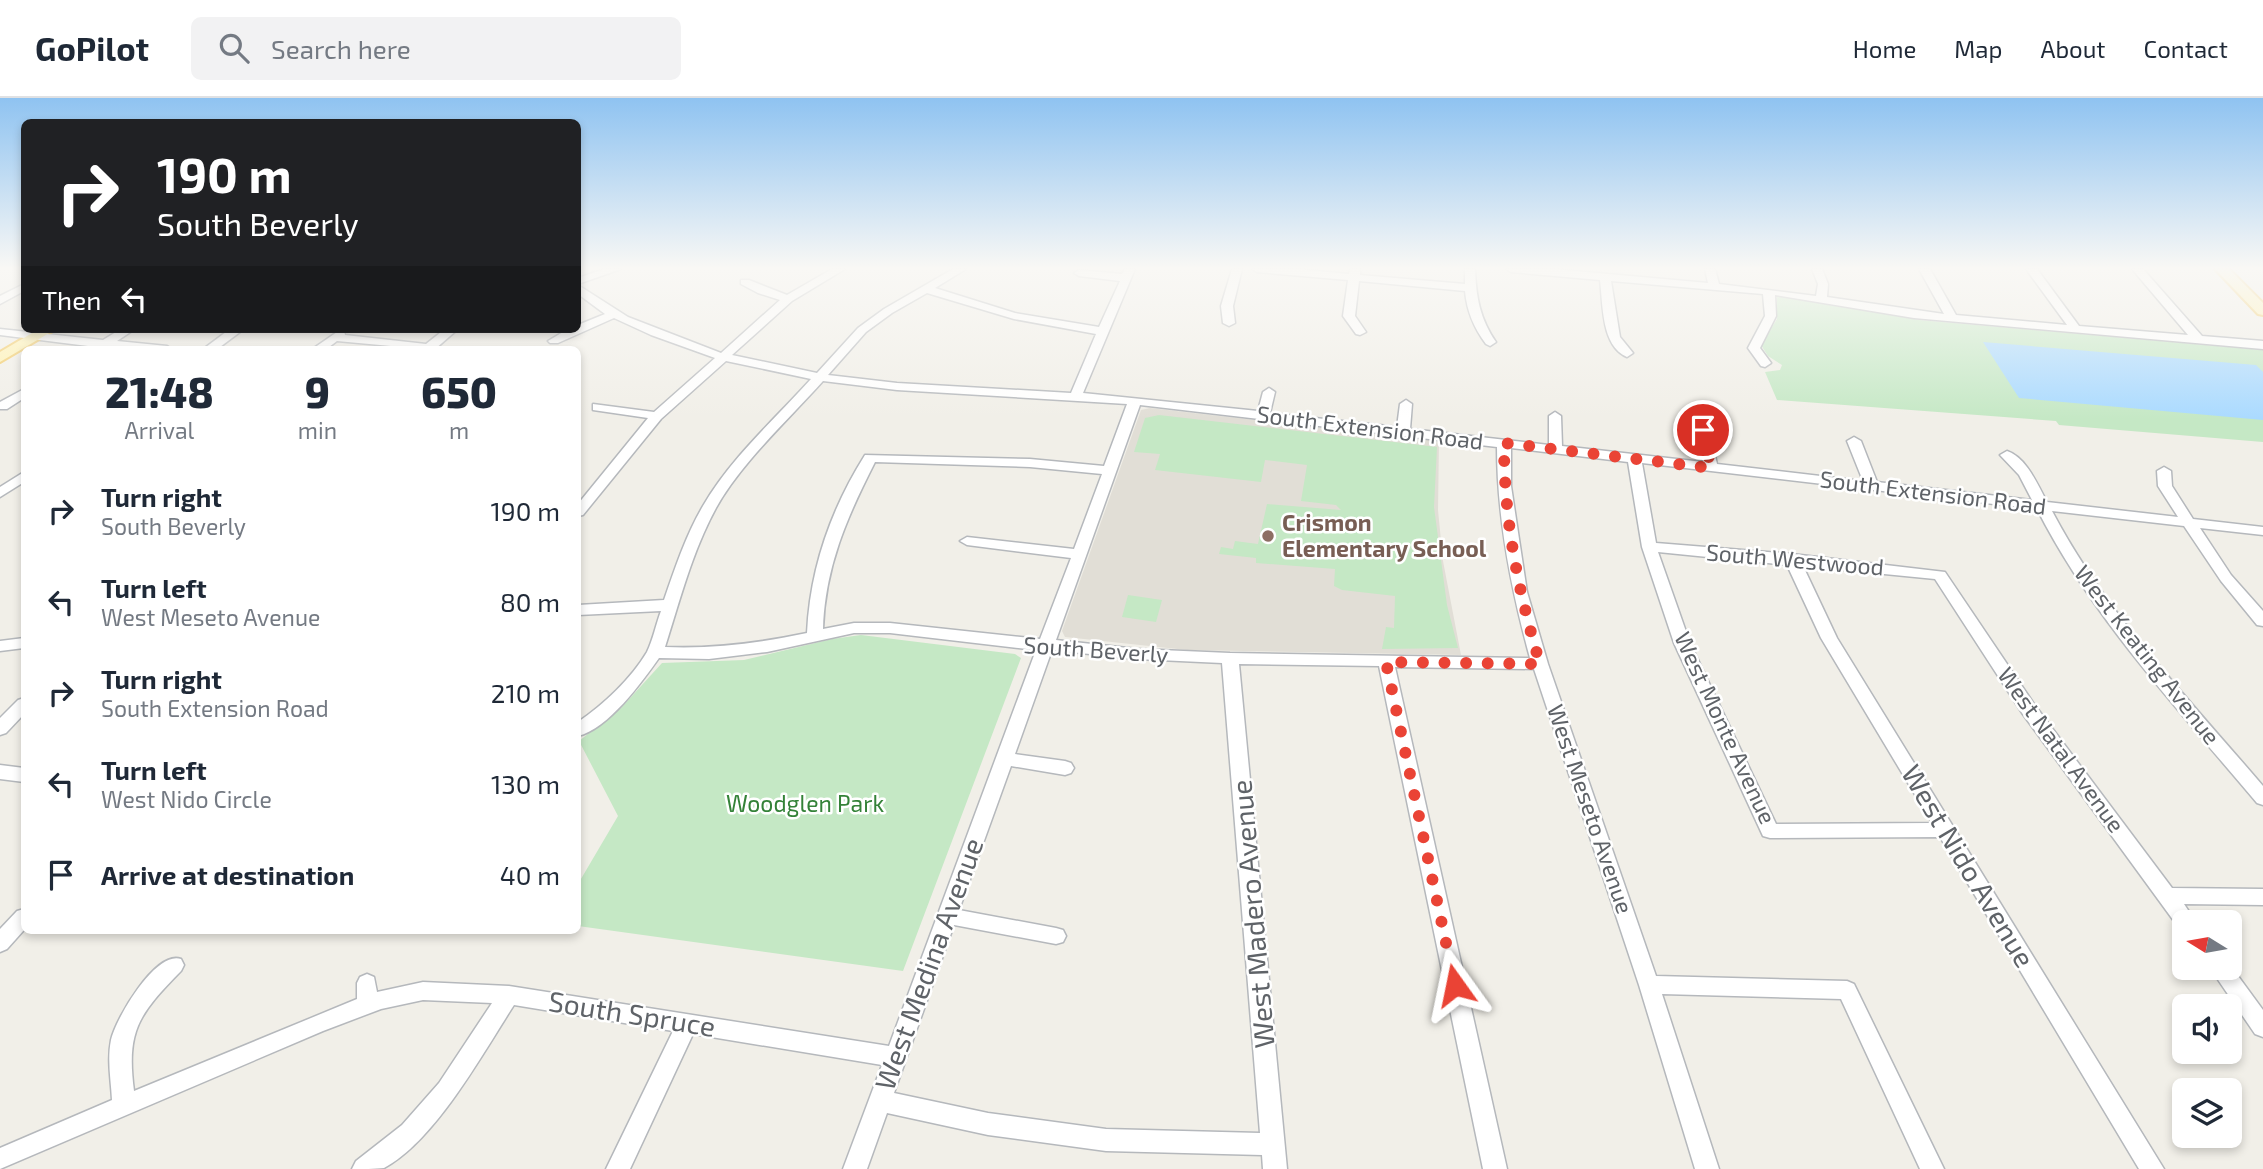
<!DOCTYPE html>
<style>
:root{--surface:#fff;--page:#f2f2f3;--text:#1f2937;--muted:#747a83;--line:#e0e1e3}
body{margin:0;font-family:"Exo 2",sans-serif;background:var(--page);color:var(--text);height:100vh;display:flex;flex-direction:column;font-size:26px;white-space:nowrap}
*{box-sizing:border-box;margin:0}
p{font-size:23px;color:var(--muted)}
.icon{flex:none;width:38px;height:38px;fill:none;stroke:currentColor;stroke-width:2;stroke-linecap:round;stroke-linejoin:round}
.map{position:relative;flex:1;overflow:hidden}
.panel{position:absolute;left:21px;top:248px;width:560px;height:588px;display:flex;flex-direction:column;background:var(--surface);border-radius:10px;box-shadow:0 4px 10px #0003}
.panel>*{flex:none}
.top-card{position:absolute;left:21px;top:21px;width:560px;height:214px;border-radius:10px;box-shadow:0 4px 10px #0003;background:#202124;color:#fff;overflow:hidden}
.needle{width:46px;rotate:281deg}
.tools{position:absolute;left:2172px;top:812px;display:grid;gap:14px}
.tools a{display:grid;place-items:center;width:70px;height:70px;border-radius:10px;background:var(--surface);box-shadow:0 4px 10px #0003;font-size:35px}
.pin{position:absolute;display:grid;place-items:center;width:60px;height:60px;color:#fff;margin:-30px;border:4px solid #fff;border-radius:50%;box-shadow:0 2px 7px #0007}
.me{position:absolute;width:77px;margin:-38px;rotate:348deg;stroke-linejoin:round;filter:drop-shadow(0 0 5px #0008)}
.turn{display:flex;align-items:center;gap:24px;height:147px;padding:0 21px;font-size:32px}
.turn .icon{width:91px;height:91px;stroke-width:2.5}
.turn b{display:block;font-size:49px;line-height:60px}
.then{display:flex;align-items:center;height:66px;padding:0 21px;background:#0003;gap:14px;font-size:26px}
.eta{display:flex;justify-content:space-evenly;align-items:center;height:119px;text-align:center}
.eta b{font-size:42px;font-weight:800;line-height:49px}
ul{padding:0;list-style:none}
li{display:flex;align-items:center;gap:21px;height:91px;padding:0 21px}
li div{flex:1}
li b{display:block;font-size:26px}
li em{font-style:normal}
header{display:flex;align-items:center;gap:42px;box-sizing:border-box;height:98px;padding:0 35px;background:var(--surface);border-bottom:2px solid var(--line)}
header strong{font-size:33px}
nav{display:flex;gap:38px;margin-inline-start:auto;font-size:24px}
.search{width:490px;height:63px;background:var(--page);display:flex;align-items:center;gap:18px;box-sizing:border-box;padding:0 24px;border-radius:10px;color:var(--muted);font-size:26px}
.map>svg:first-child{display:block}
.education{fill:#e1ded6}
.green{fill:#c5e8c5}
.water{fill:#aadaff}
.lines{fill:none;stroke-linecap:round;stroke-linejoin:round}
.minor-casing{stroke:#b5b8bc;stroke-width:3}
.major-casing{stroke:#f2c960;stroke-width:4}
.minor{fill:#fff;fill-rule:evenodd}
.major{fill:#fff2af;fill-rule:evenodd}
.route{stroke:#ea4335;stroke-width:12;stroke-dasharray:0 21.6}
.education-dot{fill:#8d6e63;stroke:#fff;stroke-width:2.5}
.labels{text-anchor:middle;stroke-width:5;stroke-linejoin:round;paint-order:stroke}
.street-label{font-size:23px;fill:#5f6368;stroke:#fff}
.education-label{font-size:23px;font-weight:bold;fill:#785e54;stroke:#fff;text-anchor:start}
.park-label{font-size:23px;fill:#348238;stroke:#fff}
.near-street-label{font-size:28px;fill:#5f6368;stroke:#fff}
</style>
<header>
<strong>GoPilot</strong>
<div class="search"><svg class="icon" aria-label="search" viewBox="0 0 24 24"><circle cx="10" cy="10" r="6"/><path d="M15 15l6 6"/></svg>Search here</div>
<nav><a>Home</a><a>Map</a><a>About</a><a>Contact</a></nav>
</header>
<div class="map">
<svg width="2263" height="1071" viewBox="0 0 2263 1071">
<rect width="100%" height="100%" fill="#f1efe8"/>
<polygon class="education" points="1150,310 1439,343 1438,412 1443,463 1461,557 1187,552 1065,539 1062,533 1141,312"/>
<g class="green">
<polygon points="1777,198 1792,198 1919,222 2263,252 2263,344 2059,327 2056,323 1777,302 1765,274 1780,272 1782,267 1768,258 1761,247 1777,221"/>
<polygon points="1159,317 1437,349 1434,409 1447,507 1458,550 1382,551 1386,529 1394,530 1395,498 1342,492 1334,488 1335,471 1256,465 1256,460 1219,456 1221,449 1233,451 1235,443 1258,446 1267,406 1341,412 1336,407 1301,403 1307,367 1265,362 1261,384 1155,372 1160,356 1134,354 1145,320"/>
<polygon points="1128,497 1162,502 1156,524 1122,519"/>
<polygon points="861,537 1015,556 1021,560 903,873 578,828 578,786 618,718 579,643 621,610 662,565 744,562 832,541"/>
</g>
<polygon class="water" points="1983,244 2256,267 2263,274 2263,322 2019,300"/>
<g class="lines">
<defs>
<g id="minor">
<polygon points="604,171 621,171 578,186 578,180"/>
<path d="M832,171H845L792,203L732,257L817,275L858,230L884,211L953,171H966L935,190L1015,215L1099,229L1120,183L1079,178L1074,175L1079,172L1122,176L1125,171H1135L1083,295L1258,313L1263,294L1269,290L1275,294L1270,315L1397,329L1400,306L1406,302L1412,306L1410,331L1549,347V318L1555,314L1561,318L1562,348L1703,364L1697,332L1703,328L1709,332L1717,366L1863,383L1847,343L1854,339L1861,343L1877,384L2032,402L2019,377L2000,357L2007,353C2027,360 2037,386 2047,404L2178,419L2158,388L2157,373L2164,369L2171,373L2172,388L2193,421L2263,429V437L2200,430L2231,477L2263,513V528L2257,527L2221,483L2184,428L2052,413C2106,516 2188,600 2263,688V707L2257,705C2178,611 2093,521 2037,411L1642,365L1656,445L1792,456L1945,474L2034,606L2172,790L2263,791V807L2184,806L2196,824H2184V832L2179,830L2022,615L1935,481L1803,468L1837,540L2164,1071H2139L1940,739L1770,740L1763,738L1674,545L1642,449L1628,364L1511,350V388L1527,494L1548,566L1656,878L1847,883L1854,886L1944,1071H1920L1841,901L1662,896L1719,1071H1695L1639,887L1534,571L1395,569L1507,1071H1483L1379,568L1239,566L1287,1071H1263L1262,1057L1106,1053L988,1037L887,1015L867,1071H843L882,967L693,936L630,1071H606L673,933L514,907C483,955 435,1043 384,1070C376,1071 361,1071 352,1071L356,1063L402,1027L439,985L492,905L423,902L381,911L323,933L0,1071V1050L112,1002C111,982 107,962 111,942C116,920 156,852 181,861L184,867L181,873C139,916 126,932 134,993L357,901V885L360,879L367,876L374,879L377,894L423,884L509,888L889,948L1036,552L890,535H854L767,554L709,561L659,560C642,584 608,631 578,638V624C603,607 631,581 647,554C653,542 656,526 661,513L578,517V507L664,502C675,470 686,437 703,408C730,361 775,321 811,281L726,263L661,321L583,417L578,418V406L648,320L593,312V306L654,314L715,260L651,237L614,220L558,245H550L548,243L568,231H578V227L605,216L578,196V187L628,219L721,255L780,202L758,195L741,186V182H749L787,197ZM927,195L1014,221L1096,236L1071,295L897,285L828,277L866,234L892,215ZM823,283L897,292L1127,306L1104,368L1030,361L865,357C831,411 810,471 807,535C759,545 714,551 665,549C680,502 692,454 716,410C740,366 789,321 823,283ZM1140,307L1497,349C1497,421 1511,491 1530,560L1230,555L1137,551L1056,542ZM875,364L1030,369L1102,376L1074,451L967,439L960,443L967,447L1071,460L1040,541L890,525H854L823,531C825,469 847,419 875,364ZM1658,454L1787,467L1821,540L1932,725L1776,726L1690,545ZM1052,552L1137,561L1222,565L1260,1035L1106,1031L988,1015L894,995L954,827L1056,846L1063,844L1066,838L1063,832L1056,830L959,812L1011,668L1065,677L1071,675L1074,670L1071,665L1065,663L1015,656Z"/>
<polygon points="1232,171 1242,171 1233,208 1235,225 1229,228 1223,225 1221,208"/>
<path d="M1252,171H1297L1349,176L1350,171H1360V177L1465,186V171H1475C1476,199 1480,221 1496,244L1490,248L1486,246C1474,230 1467,214 1465,193L1359,183L1355,218L1366,234L1360,237L1356,236L1343,218L1348,182L1257,174Z"/>
<path d="M1506,171H1553L1708,185L1705,171H1715L1719,186L1816,198L1818,186L1812,171H1822L1828,186L1827,199L1944,216L1919,171H1930L1956,217L2067,227L2026,171H2037L2079,228L2188,237L2132,171H2143L2202,238L2263,243V251L1914,220L1775,197L1776,218L1760,250L1771,265L1765,269L1761,268L1748,250L1765,218L1763,196L1611,183L1620,239L1633,255L1627,259C1601,248 1603,206 1600,182L1511,174Z"/>
<polygon points="24,186 24,193 0,206 0,198"/>
<polygon points="0,231 103,242 121,231 135,231 117,243 167,248 173,252 104,250 0,237"/>
<polygon points="230,231 244,231 216,252 202,252"/>
<polygon points="445,231 458,231 434,252 337,243 325,252 311,252 340,232 344,233 345,237 426,246"/>
<polygon points="24,291 24,300 7,311 0,311 0,304"/>
<polygon points="24,374 24,384 0,399 0,389"/>
<polygon points="24,540 24,550 0,553 0,543"/>
<polygon points="24,600 24,616 6,635 0,637 0,620 18,602"/>
<polygon points="0,667 24,670 24,684 0,681"/>
<polygon points="24,811 24,832 7,851 0,854 0,831 17,813"/>
<polygon points="2230,867 2263,912 2263,939 2255,936 2210,870 2230,870"/>
</g>
<g id="major">
<polygon points="2215,171 2229,171 2263,205 2263,217 2258,216"/>
<polygon points="39,231 56,231 0,264 0,254"/>
</g>
</defs>
<use href="#minor" class="minor-casing"/>
<use href="#major" class="major-casing"/>
<use href="#minor" class="minor"/>
<use href="#major" class="major"/>
</g>
<linearGradient id="sky" x2="0" y2="1"><stop stop-color="#8fc3f1"/><stop offset="0.53" stop-color="#f9f8f5"/><stop offset="1" stop-color="#f9f8f5" stop-opacity="0"/></linearGradient>
<rect width="2263" height="321" fill="url(#sky)"/>
<g class="lines">
<path class="route" d="M1455,887L1386,564L1540,566C1518,492 1504,423 1504,345L1711,370L1703,332"/>
</g>
<circle class="education-dot" cx="1268" cy="438" r="7"/>
<g class="labels">
<g class="street-label">
<text transform="translate(1370 330) rotate(7)" y="8">South Extension Road</text>
<text transform="translate(1933 395) rotate(7)" y="8">South Extension Road</text>
<text transform="translate(1795 462) rotate(5)" y="8">South Westwood</text>
<text transform="translate(1096 552) rotate(4)" y="8">South Beverly</text>
<text transform="translate(2147 557) rotate(52)" y="8">West Keating Avenue</text>
<text transform="translate(1725 630) rotate(65)" y="8">West Monte Avenue</text>
<text transform="translate(2061 652) rotate(54)" y="8">West Natal Avenue</text>
<text transform="translate(1590 711) rotate(71)" y="8">West Meseto Avenue</text>
</g>
<g class="education-label">
<text x="1282" y="433">Crismon<tspan x="1282" dy="26">Elementary School</tspan></text>
</g>
<g class="park-label">
<text x="805" y="714">Woodglen Park</text>
</g>
<g class="near-street-label">
<text transform="translate(1968 768) rotate(59)" y="10">West Nido Avenue</text>
<text transform="translate(1253 816) rotate(-95)" y="10">West Madero Avenue</text>
<text transform="translate(929 866) rotate(-70)" y="10">West Medina Avenue</text>
<text transform="translate(632 916) rotate(9)" y="10">South Spruce</text>
</g>
</g>
</svg>
<div class="tools">
<a><svg class="needle" viewBox="-14 -14 28 28"><path d="M0-13l5 13h-10z" fill="#e53935"/><path d="M0 13l5-13h-10z" fill="#747a83"/></svg></a>
<a><svg class="icon" aria-label="sound" viewBox="0 0 24 24"><path d="M4 9h4l5-4v14l-5-4H4zM17 9q2 3 0 6"/></svg></a>
<a><svg class="icon" aria-label="layers" viewBox="0 0 24 24"><path d="M12 4l9 5-9 5-9-5zM3 14l9 5 9-5"/></svg></a>
</div>
<div class="pin" style="left:1703px;top:332px;background:#d93025"><svg class="icon" aria-label="arrive" viewBox="0 0 24 24"><path d="M6 21V4h12l-3 4 3 4H6"/></svg></div>
<svg class="me" style="left:1455px;top:887px" viewBox="-20 -20 40 40"><path d="M0-17L14 15 0 8-14 15z" fill="#ea4335" stroke="#fff" stroke-width="4"/></svg>
<div class="top-card">
<div class="turn"><svg class="icon" aria-label="right" viewBox="0 0 24 24"><path d="M7 20v-9h11M14 6l5 5-5 5"/></svg><div><b>190 m</b>South Beverly</div></div>
<div class="then">Then<svg class="icon" aria-label="left" viewBox="0 0 24 24"><path d="M17 20v-9H6M10 6l-5 5 5 5"/></svg></div>
</div>
<section class="panel">
<div class="eta">
<div><b>21:48</b><p>Arrival</p></div>
<div><b>9</b><p>min</p></div>
<div><b>650</b><p>m</p></div>
</div>
<ul>
<li><svg class="icon" aria-label="right" viewBox="0 0 24 24"><path d="M7 20v-9h11M14 6l5 5-5 5"/></svg><div><b>Turn right</b><p>South Beverly</p></div><em>190 m</em></li>
<li><svg class="icon" aria-label="left" viewBox="0 0 24 24"><path d="M17 20v-9H6M10 6l-5 5 5 5"/></svg><div><b>Turn left</b><p>West Meseto Avenue</p></div><em>80 m</em></li>
<li><svg class="icon" aria-label="right" viewBox="0 0 24 24"><path d="M7 20v-9h11M14 6l5 5-5 5"/></svg><div><b>Turn right</b><p>South Extension Road</p></div><em>210 m</em></li>
<li><svg class="icon" aria-label="left" viewBox="0 0 24 24"><path d="M17 20v-9H6M10 6l-5 5 5 5"/></svg><div><b>Turn left</b><p>West Nido Circle</p></div><em>130 m</em></li>
<li><svg class="icon" aria-label="arrive" viewBox="0 0 24 24"><path d="M6 21V4h12l-3 4 3 4H6"/></svg><div><b>Arrive at destination</b></div><em>40 m</em></li>
</ul>
</section>
</div>
